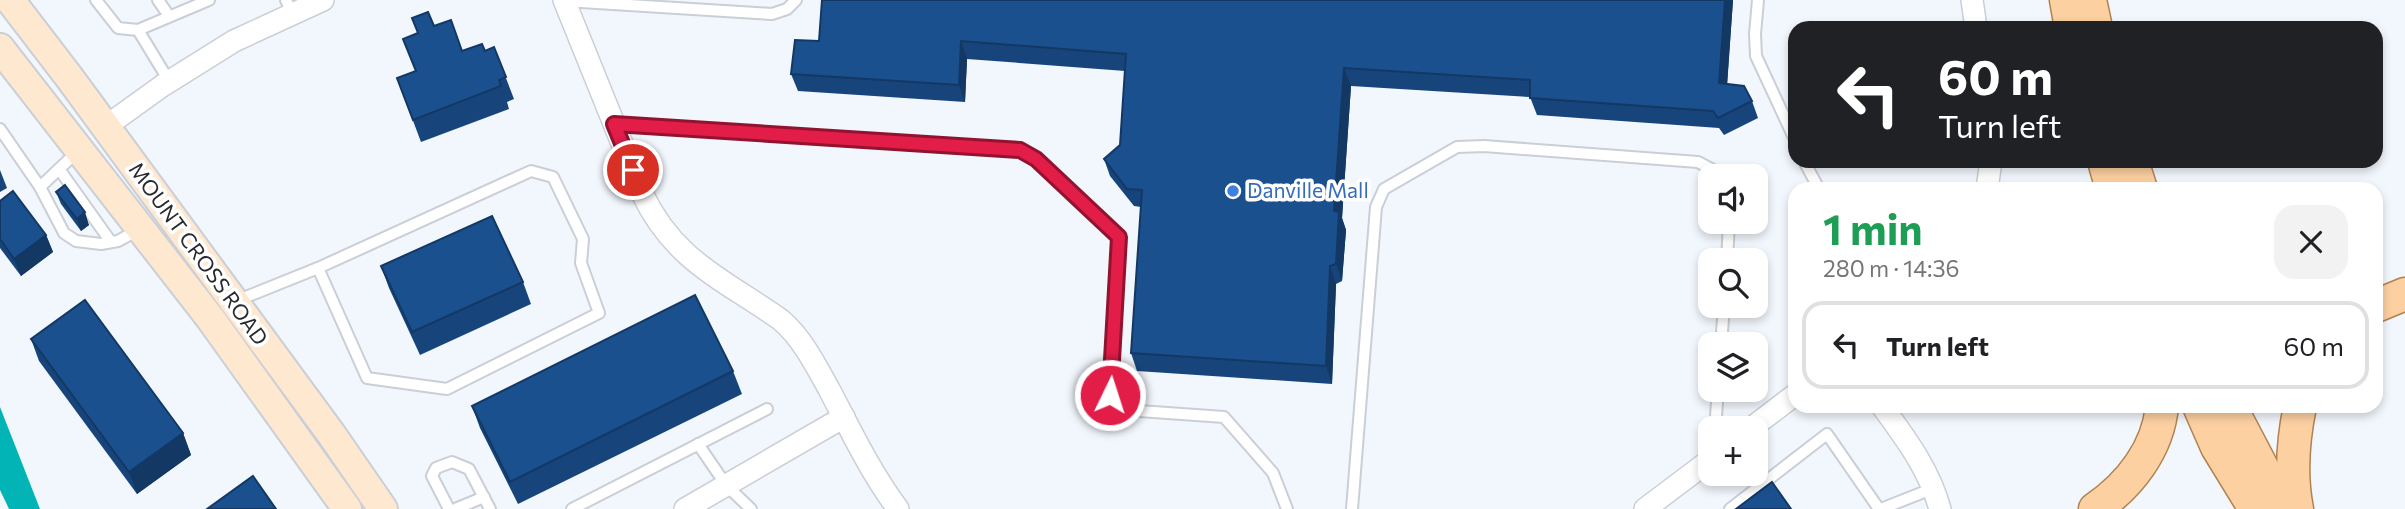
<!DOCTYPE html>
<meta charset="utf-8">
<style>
:root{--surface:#fff;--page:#f2f2f2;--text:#202124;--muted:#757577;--line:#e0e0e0}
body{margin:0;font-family:Commissioner,sans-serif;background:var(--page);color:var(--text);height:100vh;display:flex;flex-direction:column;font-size:26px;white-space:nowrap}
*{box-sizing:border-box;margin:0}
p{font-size:23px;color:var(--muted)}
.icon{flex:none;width:38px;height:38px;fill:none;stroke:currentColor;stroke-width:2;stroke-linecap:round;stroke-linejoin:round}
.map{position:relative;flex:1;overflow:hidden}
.details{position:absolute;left:1788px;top:182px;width:595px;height:231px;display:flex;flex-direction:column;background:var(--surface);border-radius:21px;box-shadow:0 4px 10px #0003}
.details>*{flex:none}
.banner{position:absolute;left:1788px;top:21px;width:595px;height:147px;border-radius:21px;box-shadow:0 4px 10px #0003;background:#202124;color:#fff;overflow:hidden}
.buttons{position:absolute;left:1698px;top:164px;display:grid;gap:14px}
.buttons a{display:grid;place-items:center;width:70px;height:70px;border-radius:14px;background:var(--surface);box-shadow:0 4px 10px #0003;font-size:35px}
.pin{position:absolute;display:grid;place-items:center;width:60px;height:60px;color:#fff;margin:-30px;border:4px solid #fff;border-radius:50%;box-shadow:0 2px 7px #0007}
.me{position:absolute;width:77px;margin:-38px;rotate:4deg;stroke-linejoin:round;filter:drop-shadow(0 0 5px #0008)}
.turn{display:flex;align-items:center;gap:24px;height:147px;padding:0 35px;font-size:32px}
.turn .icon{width:91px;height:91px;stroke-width:2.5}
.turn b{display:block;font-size:49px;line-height:60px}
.round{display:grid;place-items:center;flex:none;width:74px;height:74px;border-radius:21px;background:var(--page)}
.headline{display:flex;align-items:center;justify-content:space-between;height:119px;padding:0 35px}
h1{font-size:42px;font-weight:700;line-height:52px;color:#1e9e55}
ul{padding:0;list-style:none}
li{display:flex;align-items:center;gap:21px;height:88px;margin:0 14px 10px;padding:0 21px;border:4px solid var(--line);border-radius:21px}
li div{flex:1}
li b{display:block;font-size:26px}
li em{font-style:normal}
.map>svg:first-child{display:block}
.water{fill:#03b4b6}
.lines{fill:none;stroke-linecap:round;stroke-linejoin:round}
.lane-casing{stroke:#cacfd7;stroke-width:14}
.street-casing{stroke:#cacfd7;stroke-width:24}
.secondary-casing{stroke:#cacfd7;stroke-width:32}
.primary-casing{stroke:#b0824f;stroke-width:35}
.lane{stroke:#fff;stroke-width:10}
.street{stroke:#fff;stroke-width:21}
.secondary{stroke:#fee8d0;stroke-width:28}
.primary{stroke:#fcd0a1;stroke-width:32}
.wall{fill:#17457b}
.shaded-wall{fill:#133864}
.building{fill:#1b508f;stroke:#133864;stroke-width:2}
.route-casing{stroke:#92132f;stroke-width:18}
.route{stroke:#e11d48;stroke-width:12}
.shop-dot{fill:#3f7fe0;stroke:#fff;stroke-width:2.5}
.labels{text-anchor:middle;stroke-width:7;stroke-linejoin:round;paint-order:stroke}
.shop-label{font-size:21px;fill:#366cbe;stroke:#fff;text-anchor:start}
.street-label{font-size:21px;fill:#282a2d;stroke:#fff}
</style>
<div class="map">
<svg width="2405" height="509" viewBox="0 0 2405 509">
<rect width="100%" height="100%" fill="#f2f7fd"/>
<polygon class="water" points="0,407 40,509 9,509 0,490"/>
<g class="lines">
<defs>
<g id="lane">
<polyline points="96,0 118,28 138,30 169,81"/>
<polyline points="158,0 169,16"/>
<polyline points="286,0 292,14"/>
<polyline points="1758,0 1755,34 1756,56 1796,142"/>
<polyline points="565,1 772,14 787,9 796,0"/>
<polyline points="138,30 209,0"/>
<polyline points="614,124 1020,151 1036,159 1119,237 1110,395 1114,403 1125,410 1224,417 1273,473 1287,509"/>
<polyline points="0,129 40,187"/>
<polyline points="79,150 40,187 64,233 76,241 101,244 118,241 138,230"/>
<polyline points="1804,161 1819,189"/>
<polyline points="59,169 111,242"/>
<polyline points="1727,261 1729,222"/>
<polyline points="236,301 318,268 531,171 553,177 583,239 581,263 599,313 447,389 367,378 318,268"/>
<polyline points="1721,345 1724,306"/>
<polyline points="1715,429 1718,390"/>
<polyline points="698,444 726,485 751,509"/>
<polyline points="449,509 432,476 436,468 452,462 469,469 490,509"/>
<polyline points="455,509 484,497"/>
<polyline points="572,509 767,409"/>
<polyline points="1352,509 1376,207 1384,189 1457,147 1484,146 1698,162 1713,170 1716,177"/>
<polyline points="1730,509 1827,434 1879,509"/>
<polyline points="1881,509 1934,488"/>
</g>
<g id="street">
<path d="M564,0L642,193C674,261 723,279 781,320C803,339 816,366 830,391C851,431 871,473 898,509"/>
<polyline points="1972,0 1976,28"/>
<polyline points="105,127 162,86 234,41 323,0"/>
<polyline points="1987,189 1991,161"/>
<path d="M1882,406C1906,439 1929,469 1940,509"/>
<polyline points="1750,429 1796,394"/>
<polyline points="685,509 844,417"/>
<polyline points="1645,509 1710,460"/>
</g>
<g id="secondary">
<polyline points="10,0 69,77 332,435 383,509"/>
<polyline points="0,48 210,318 347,509"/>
</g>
<g id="primary">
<polyline points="2066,0 2071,28"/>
<polyline points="2090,0 2096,28"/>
<polyline points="2104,161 2112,189"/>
<polyline points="2132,161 2141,189"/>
<polyline points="2376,306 2405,294"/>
<polyline points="2199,406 2217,447 2255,509"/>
<polyline points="2230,406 2274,490 2286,509"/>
<path d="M2095,509C2130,485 2158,449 2162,406"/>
<path d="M2297,509C2290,474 2293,440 2300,406"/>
</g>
</defs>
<use href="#lane" class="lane-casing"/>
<use href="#street" class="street-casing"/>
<use href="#secondary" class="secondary-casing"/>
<use href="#primary" class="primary-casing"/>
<use href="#lane" class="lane"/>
<use href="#street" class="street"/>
<use href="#secondary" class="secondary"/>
<use href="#primary" class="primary"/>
</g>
<g class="wall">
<polygon points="822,0 1733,0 1727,84 1752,101 1758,118 1724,135 1719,128 1537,115 1530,97 1351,86 1342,218 1346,230 1342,281 1336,284 1332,384 1137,371 1131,353 1141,207 1134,206 1110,176 1104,159 1120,145 1125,71 967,59 965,102 798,91 791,74 819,41"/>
<polygon points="434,26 462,51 485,51 494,47 514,99 507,102 509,109 421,142 397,78 415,71"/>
<polygon points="0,170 7,188 0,192"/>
<polygon points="56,192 89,225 81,231 61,204"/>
<polygon points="0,201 46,235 53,252 21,276 0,248"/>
<polygon points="381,266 523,282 531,304 420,355 389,288"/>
<polygon points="31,339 183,433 191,455 137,494 39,361"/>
<polygon points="733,371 742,394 518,504 480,428 472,406"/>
</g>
<g class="shaded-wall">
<polygon points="1725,0 1733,0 1726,101 1719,83"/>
<polygon points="961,41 967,59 965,102 959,85"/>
<polygon points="1344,68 1351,86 1342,218 1346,230 1342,281 1336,264 1334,211"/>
<polygon points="85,212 89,225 81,231 77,219"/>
<polygon points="46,235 53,252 21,276 14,259"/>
<polygon points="1330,266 1336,284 1332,384 1326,366"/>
<polygon points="183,433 191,455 137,494 129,472"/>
</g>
<g class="building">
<polygon points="822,0 1725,0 1719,83 1744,86 1752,101 1718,118 1713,111 1530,98 1530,80 1344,68 1334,211 1339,212 1336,264 1330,266 1326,366 1131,353 1142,190 1127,189 1104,159 1120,145 1126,54 961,41 959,85 791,74 795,40 819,41"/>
<polygon points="428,12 434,26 451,20 462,51 482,44 485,51 494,47 506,77 499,80 501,86 413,120 397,78 416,71 403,39 418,33 412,18"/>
<polygon points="65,185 85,212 77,219 56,192"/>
<polygon points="13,191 46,235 14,259 0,239 0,201"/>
<polygon points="492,216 523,282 412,332 381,266"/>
<polygon points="695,295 733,371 510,482 472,406"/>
<polygon points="85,300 183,433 129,472 31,339"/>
<polygon points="253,476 276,509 207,509"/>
<polygon points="1772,482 1791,509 1736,509"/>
</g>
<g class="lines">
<defs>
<polyline id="route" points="633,170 614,124 1020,150 1036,159 1119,237 1110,395"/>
</defs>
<use href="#route" class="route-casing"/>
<use href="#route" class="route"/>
</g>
<circle class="shop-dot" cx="1233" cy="191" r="7"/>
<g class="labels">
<g class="shop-label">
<text x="1247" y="198">Danville Mall</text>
</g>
<g class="street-label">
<text transform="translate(198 254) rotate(54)" y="7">MOUNT CROSS ROAD</text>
</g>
</g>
</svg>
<div class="buttons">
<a><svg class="icon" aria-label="sound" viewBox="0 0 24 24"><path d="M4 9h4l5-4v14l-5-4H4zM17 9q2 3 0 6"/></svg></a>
<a><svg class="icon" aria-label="search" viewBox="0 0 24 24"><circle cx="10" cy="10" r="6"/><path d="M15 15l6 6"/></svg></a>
<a><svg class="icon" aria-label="layers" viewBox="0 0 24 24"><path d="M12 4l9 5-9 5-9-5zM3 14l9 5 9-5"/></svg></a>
<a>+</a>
</div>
<div class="pin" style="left:633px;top:170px;background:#d93025"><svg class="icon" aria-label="arrive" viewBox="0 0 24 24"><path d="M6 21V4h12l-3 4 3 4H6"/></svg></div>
<svg class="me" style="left:1110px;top:395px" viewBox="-20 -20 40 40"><circle r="17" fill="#e11d48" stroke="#fff" stroke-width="3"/><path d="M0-11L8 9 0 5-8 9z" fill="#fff"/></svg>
<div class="banner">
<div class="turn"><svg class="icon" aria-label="left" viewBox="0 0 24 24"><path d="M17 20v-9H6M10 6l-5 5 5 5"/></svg><div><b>60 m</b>Turn left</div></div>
</div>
<section class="details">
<div class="headline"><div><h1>1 min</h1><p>280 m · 14:36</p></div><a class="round"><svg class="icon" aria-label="close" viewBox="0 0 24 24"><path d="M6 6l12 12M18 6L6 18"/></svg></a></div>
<ul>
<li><svg class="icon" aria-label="left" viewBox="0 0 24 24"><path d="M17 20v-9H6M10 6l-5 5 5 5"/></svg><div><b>Turn left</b></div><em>60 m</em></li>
</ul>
</section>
</div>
